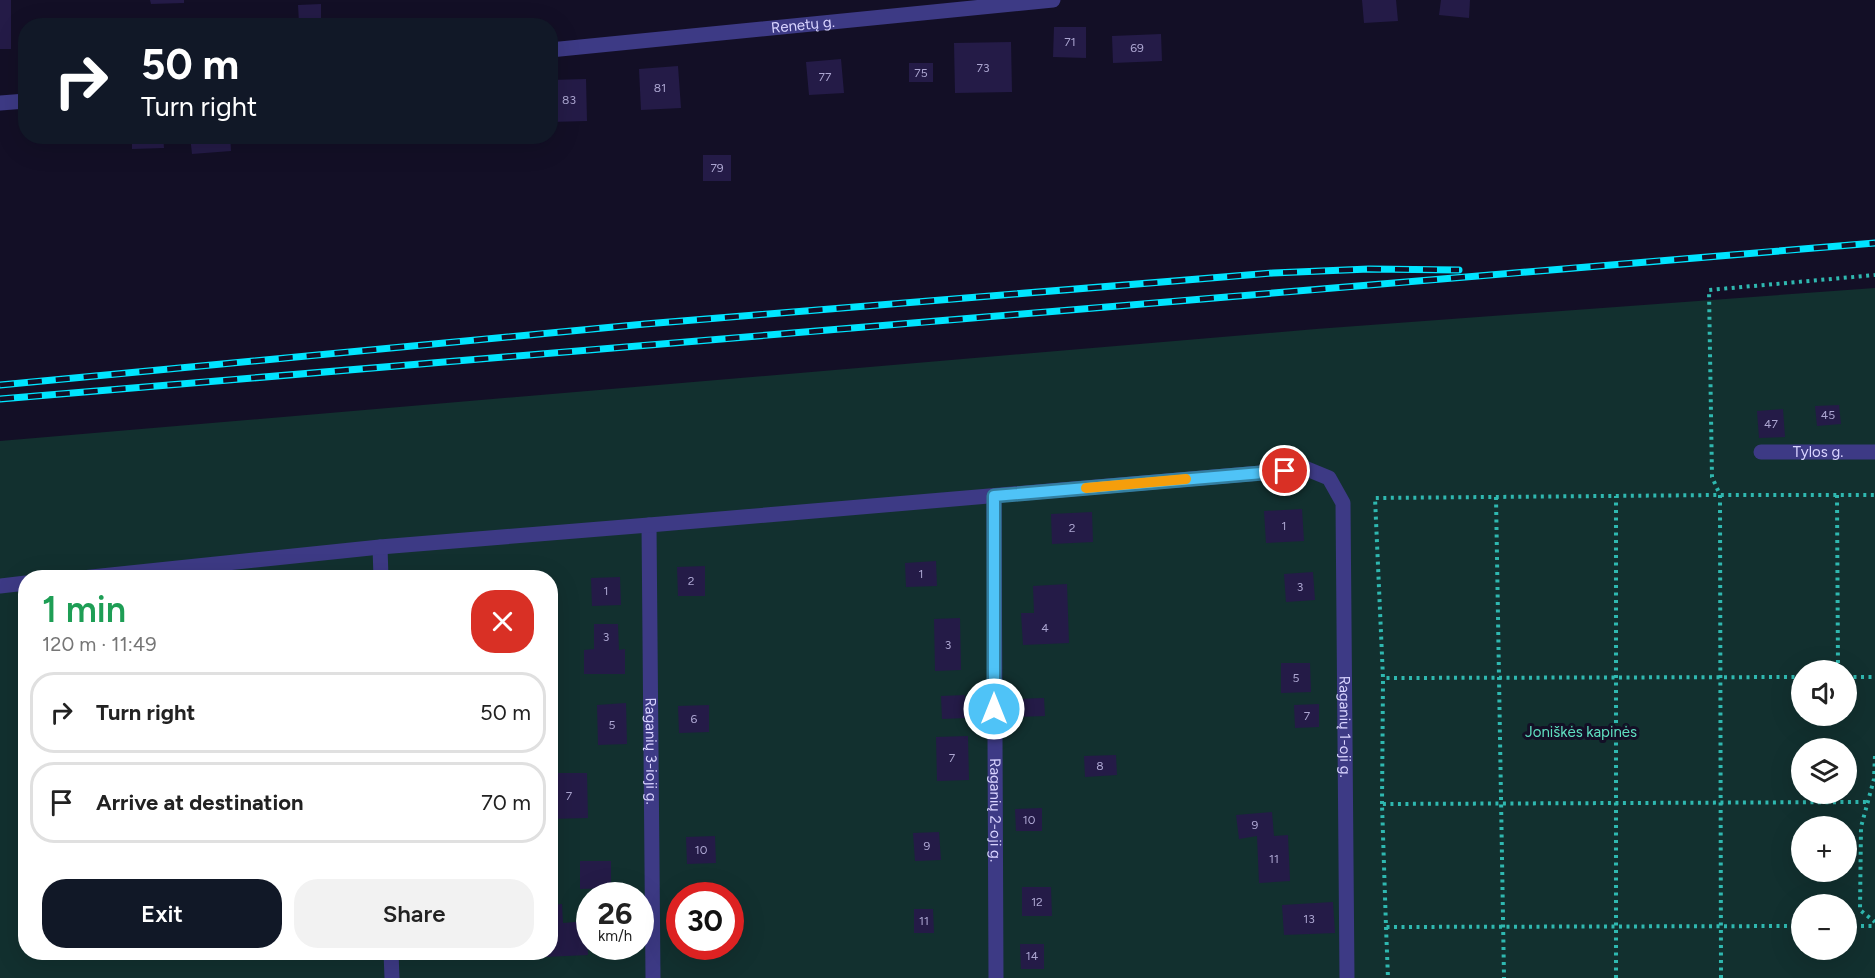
<!DOCTYPE html>
<meta charset="utf-8">
<style>
:root{--surface:#fff;--page:#f2f2f2;--text:#222;--muted:#767676;--line:#e0e0e0;--accent:#111827}
body{margin:0;font-family:Figtree,sans-serif;background:var(--page);color:var(--text);height:100vh;display:flex;flex-direction:column;font-size:22px;white-space:nowrap}
*{box-sizing:border-box;margin:0}
p{font-size:20px;color:var(--muted)}
.icon{flex:none;width:33px;height:33px;fill:none;stroke:currentColor;stroke-width:2;stroke-linecap:round;stroke-linejoin:round}
.map{position:relative;flex:1;overflow:hidden}
.drawer{position:absolute;left:18px;top:570px;width:540px;height:390px;display:flex;flex-direction:column;background:var(--surface);border-radius:24px;box-shadow:0 6px 24px #0002}
.drawer>*{flex:none}
.banner{position:absolute;left:18px;top:18px;width:540px;height:126px;border-radius:24px;box-shadow:0 6px 24px #0002;background:#111827;color:#fff;overflow:hidden}
.tools{position:absolute;left:1791px;top:660px;display:grid;gap:12px}
.tools a{display:grid;place-items:center;width:66px;height:66px;border-radius:50%;background:var(--surface);box-shadow:0 6px 24px #0002;font-size:30px}
.speed{position:absolute;left:576px;top:882px;display:flex;gap:12px;font-size:30px;font-weight:700;text-align:center}
.speed>*{display:grid;place-content:center;width:78px;height:78px;border-radius:50%;background:var(--surface);box-shadow:0 6px 24px #0002;line-height:1}
.speed small{font-size:15px;font-weight:400}
.speed .limit{border:9px solid #d22;background:#fff;color:#111}
.pin{position:absolute;display:grid;place-items:center;width:51px;height:51px;color:#fff;margin:-26px;border:3px solid #fff;border-radius:50%;box-shadow:0 2px 6px #0007}
.me{position:absolute;width:66px;margin:-33px;rotate:0deg;stroke-linejoin:round;filter:drop-shadow(0 0 4px #0008)}
.turn{display:flex;align-items:center;gap:21px;height:126px;padding:0 24px;font-size:27px}
.turn .icon{width:78px;height:78px;stroke-width:2.5}
.turn b{display:block;font-size:42px;line-height:51px}
.round{display:grid;place-items:center;flex:none;width:63px;height:63px;border-radius:24px;background:var(--page)}
.headline{display:flex;align-items:center;justify-content:space-between;height:102px;padding:0 24px}
h1{font-size:36px;font-weight:600;line-height:45px;color:#1e9e55}
.cta{display:flex;gap:12px;margin-top:auto;padding:12px 24px}
.cta a{flex:1;height:69px;border-radius:24px;background:var(--accent);color:#fff;font-size:24px;font-weight:600;line-height:69px;text-align:center}
.cta a+a{background:var(--page);color:var(--text)}
ul{padding:0;list-style:none}
li{display:flex;align-items:center;gap:18px;height:81px;margin:0 12px 9px;padding:0 12px;border:3px solid var(--line);border-radius:24px}
li div{flex:1}
li b{display:block;font-size:22px}
li em{font-style:normal}
.map>svg:first-child{display:block}
.green{fill:#12302f;fill-rule:evenodd}
.building{fill:#241b47}
.lines{fill:none;stroke-linecap:round;stroke-linejoin:round}
.path{stroke:#2fb8b0;stroke-width:4;stroke-dasharray:3 4.5;stroke-linecap:butt}
.minor{stroke:#3d3a85;stroke-width:15}
.rail-casing{stroke:#00e5ff;stroke-width:7}
.rail{stroke:#130f26;stroke-width:4.5;stroke-dasharray:14;stroke-linecap:butt}
.route-casing{stroke:#337fa1;stroke-width:15}
.route{stroke:#4fc3f7;stroke-width:10}
.slow{stroke:#f59e0b;stroke-width:10}
.labels{text-anchor:middle;stroke-width:6;stroke-linejoin:round;paint-order:stroke}
.number-label{font-size:12px;fill:#aca6d1}
.street-label{font-size:15px;fill:#d9d4ff;stroke:#130f26}
.park-label{font-size:15px;fill:#5fe0c0;stroke:#130f26}
</style>
<div class="map">
<svg width="1875" height="978" viewBox="0 0 1875 978">
<rect width="100%" height="100%" fill="#130f26"/>
<path class="green" d="M1875,288V978H0V441L1316,329ZM26,578H550V952H26ZM1802,670H1846V716H1802ZM1802,748H1846V794H1802ZM1802,826H1846V872H1802ZM590,896H640V946H590ZM680,896H730V946H680ZM1802,904H1846V950H1802Z"/>
<g class="building">
<rect x="0" y="0" width="11" height="49"/>
<polygon points="150,0 184,0 184,3 151,4"/>
<polygon points="1362,0 1396,0 1398,21 1364,23"/>
<polygon points="1441,0 1470,0 1469,18 1439,15"/>
<polygon points="321,4 321,26 287,26 287,23 299,23 298,5"/>
<rect x="214" y="20" width="19" height="6"/>
<polygon points="1054,27 1086,27 1086,58 1053,57"/>
<polygon points="1161,34 1162,61 1113,63 1112,36"/>
<polygon points="1011,42 1012,92 955,93 954,43"/>
<polygon points="841,59 844,93 809,95 806,62"/>
<rect x="909" y="63" width="24" height="19"/>
<polygon points="678,66 681,108 641,110 639,69"/>
<polygon points="586,79 587,121 550,122 550,80"/>
<polygon points="132,136 163,136 164,148 132,149"/>
<polygon points="190,136 230,136 231,151 192,154"/>
<rect x="703" y="155" width="28" height="26"/>
<polygon points="1839,405 1841,424 1817,426 1815,406"/>
<polygon points="1783,409 1785,437 1759,438 1757,411"/>
<polygon points="1302,509 1304,541 1266,543 1264,511"/>
<polygon points="1092,512 1093,542 1052,544 1051,514"/>
<polygon points="936,561 937,586 906,587 905,563"/>
<polygon points="705,566 705,596 678,596 677,567"/>
<polygon points="1313,572 1315,600 1286,602 1284,574"/>
<polygon points="620,577 621,605 592,606 591,578"/>
<polygon points="1067,584 1069,643 1023,645 1021,613 1034,613 1033,586"/>
<polygon points="960,618 961,670 935,671 934,619"/>
<polygon points="594,624 618,624 619,650 625,649 625,674 584,674 584,650 594,649"/>
<polygon points="1281,663 1310,663 1311,692 1281,693"/>
<polygon points="965,695 966,718 942,719 941,696"/>
<polygon points="1044,698 1045,716 1017,717 1016,699"/>
<polygon points="626,703 627,744 598,745 597,705"/>
<polygon points="1319,704 1319,727 1295,728 1294,705"/>
<polygon points="709,705 709,732 679,733 678,706"/>
<polygon points="968,736 969,780 937,781 936,737"/>
<polygon points="1116,755 1117,775 1085,777 1084,756"/>
<polygon points="550,773 587,773 588,818 550,819"/>
<polygon points="1042,808 1042,831 1016,831 1015,809"/>
<polygon points="1272,812 1274,836 1288,835 1290,881 1259,883 1257,836 1239,839 1236,815"/>
<polygon points="939,832 941,860 915,861 913,833"/>
<polygon points="715,836 716,863 687,864 686,837"/>
<polygon points="580,861 611,861 611,888 580,889"/>
<polygon points="1022,887 1051,887 1052,916 1022,916"/>
<polygon points="1333,902 1335,933 1284,935 1282,905"/>
<polygon points="562,904 563,923 587,921 588,955 522,958 522,952 550,952 550,905"/>
<polygon points="914,909 933,909 934,933 914,933"/>
<polygon points="1020,944 1044,944 1044,969 1021,969"/>
<rect x="430" y="952" width="38" height="6"/>
</g>
<g class="lines">
<g class="path">
<polyline points="1837,495 1838,670"/>
<polyline points="1496,497 1504,978"/>
<polyline points="1802,677 1383,678 1375,498 1720,495 1875,495"/>
<polyline points="1846,677 1875,677"/>
<polyline points="1875,756 1874,779 1861,827 1860,910 1875,922"/>
<polyline points="1382,804 1383,678"/>
<polyline points="1802,926 1386,927 1382,804 1867,802"/>
<polyline points="1846,926 1875,926"/>
<polyline points="1386,927 1388,978"/>
<polyline points="1616,978 1616,496"/>
<polyline points="1721,978 1720,495 1712,477 1709,290 1875,275"/>
</g>
<g class="minor">
<path id="s1" d="M550,50L1053,0"/>
<polyline points="0,103 26,101"/>
<path id="s2" d="M1761,452H1875"/>
<path id="s3" d="M994,496L996,978"/>
<path id="s4" d="M649,525L653,978"/>
<polyline points="380,547 381,578"/>
<path id="s5" d="M82,578L380,547L649,525L1307,469L1329,478L1343,503L1347,978"/>
<polyline points="0,586 26,583"/>
<polyline points="391,952 392,978"/>
</g>
<defs>
<g id="rail">
<polyline points="0,385 645,324 1273,273 1369,269 1459,270"/>
<polyline points="0,399 1875,243"/>
</g>
</defs>
<use href="#rail" class="rail-casing"/>
<use href="#rail" class="rail"/>
</g>
<g class="lines">
<defs>
<polyline id="route" points="994,709 994,496 1285,471"/>
</defs>
<use href="#route" class="route-casing"/>
<use href="#route" class="route"/>
<polyline class="slow" points="1086,488 1186,479"/>
</g>
<g class="labels">
<g class="number-label">
<text x="1070" y="46">71</text>
<text x="1137" y="52">69</text>
<text x="983" y="72">73</text>
<text x="921" y="77">75</text>
<text x="825" y="81">77</text>
<text x="660" y="92">81</text>
<text x="569" y="104">83</text>
<text x="717" y="172">79</text>
<text x="1828" y="419">45</text>
<text x="1771" y="428">47</text>
<text x="1284" y="530">1</text>
<text x="1072" y="532">2</text>
<text x="921" y="578">1</text>
<text x="691" y="585">2</text>
<text x="1300" y="591">3</text>
<text x="606" y="595">1</text>
<text x="1045" y="632">4</text>
<text x="606" y="641">3</text>
<text x="948" y="649">3</text>
<text x="1296" y="682">5</text>
<text x="1307" y="720">7</text>
<text x="694" y="723">6</text>
<text x="612" y="729">5</text>
<text x="952" y="762">7</text>
<text x="1100" y="770">8</text>
<text x="569" y="800">7</text>
<text x="1029" y="824">10</text>
<text x="1255" y="829">9</text>
<text x="927" y="850">9</text>
<text x="701" y="854">10</text>
<text x="1274" y="863">11</text>
<text x="1037" y="906">12</text>
<text x="1309" y="923">13</text>
<text x="924" y="925">11</text>
<text x="1032" y="960">14</text>
</g>
<g class="street-label">
<text dy="5" stroke="none"><textPath href="#s1" startOffset="254">Renetų g.</textPath></text>
<text dy="5" stroke="none"><textPath href="#s2" startOffset="57">Tylos g.</textPath></text>
<text dy="5" stroke="none"><textPath href="#s5" startOffset="1506">Raganių 1-oji g.</textPath></text>
<text dy="5" stroke="none"><textPath href="#s4" startOffset="226">Raganių 3-ioji g.</textPath></text>
<text dy="5" stroke="none"><textPath href="#s3" startOffset="314">Raganių 2-oji g.</textPath></text>
</g>
<g class="park-label">
<text x="1581" y="737">Joniškės kapinės</text>
</g>
</g>
</svg>
<div class="tools">
<a><svg class="icon" aria-label="sound" viewBox="0 0 24 24"><path d="M4 9h4l5-4v14l-5-4H4zM17 9q2 3 0 6"/></svg></a>
<a><svg class="icon" aria-label="layers" viewBox="0 0 24 24"><path d="M12 4l9 5-9 5-9-5zM3 14l9 5 9-5"/></svg></a>
<a>+</a>
<a>−</a>
</div>
<div class="speed"><div>26<small>km/h</small></div><div class="limit">30</div></div>
<div class="pin" style="left:1285px;top:471px;background:#d93025"><svg class="icon" aria-label="arrive" viewBox="0 0 24 24"><path d="M6 21V4h12l-3 4 3 4H6"/></svg></div>
<svg class="me" style="left:994px;top:709px" viewBox="-20 -20 40 40"><circle r="17" fill="#4fc3f7" stroke="#fff" stroke-width="3"/><path d="M0-11L8 9 0 5-8 9z" fill="#fff"/></svg>
<div class="banner">
<div class="turn"><svg class="icon" aria-label="right" viewBox="0 0 24 24"><path d="M7 20v-9h11M14 6l5 5-5 5"/></svg><div><b>50 m</b>Turn right</div></div>
</div>
<section class="drawer">
<div class="headline"><div><h1>1 min</h1><p>120 m · 11:49</p></div><a class="round" style="background:#d93025;color:#fff"><svg class="icon" aria-label="close" viewBox="0 0 24 24"><path d="M6 6l12 12M18 6L6 18"/></svg></a></div>
<ul>
<li><svg class="icon" aria-label="right" viewBox="0 0 24 24"><path d="M7 20v-9h11M14 6l5 5-5 5"/></svg><div><b>Turn right</b></div><em>50 m</em></li>
<li><svg class="icon" aria-label="arrive" viewBox="0 0 24 24"><path d="M6 21V4h12l-3 4 3 4H6"/></svg><div><b>Arrive at destination</b></div><em>70 m</em></li>
</ul>
<div class="cta"><a>Exit</a><a>Share</a></div>
</section>
</div>
